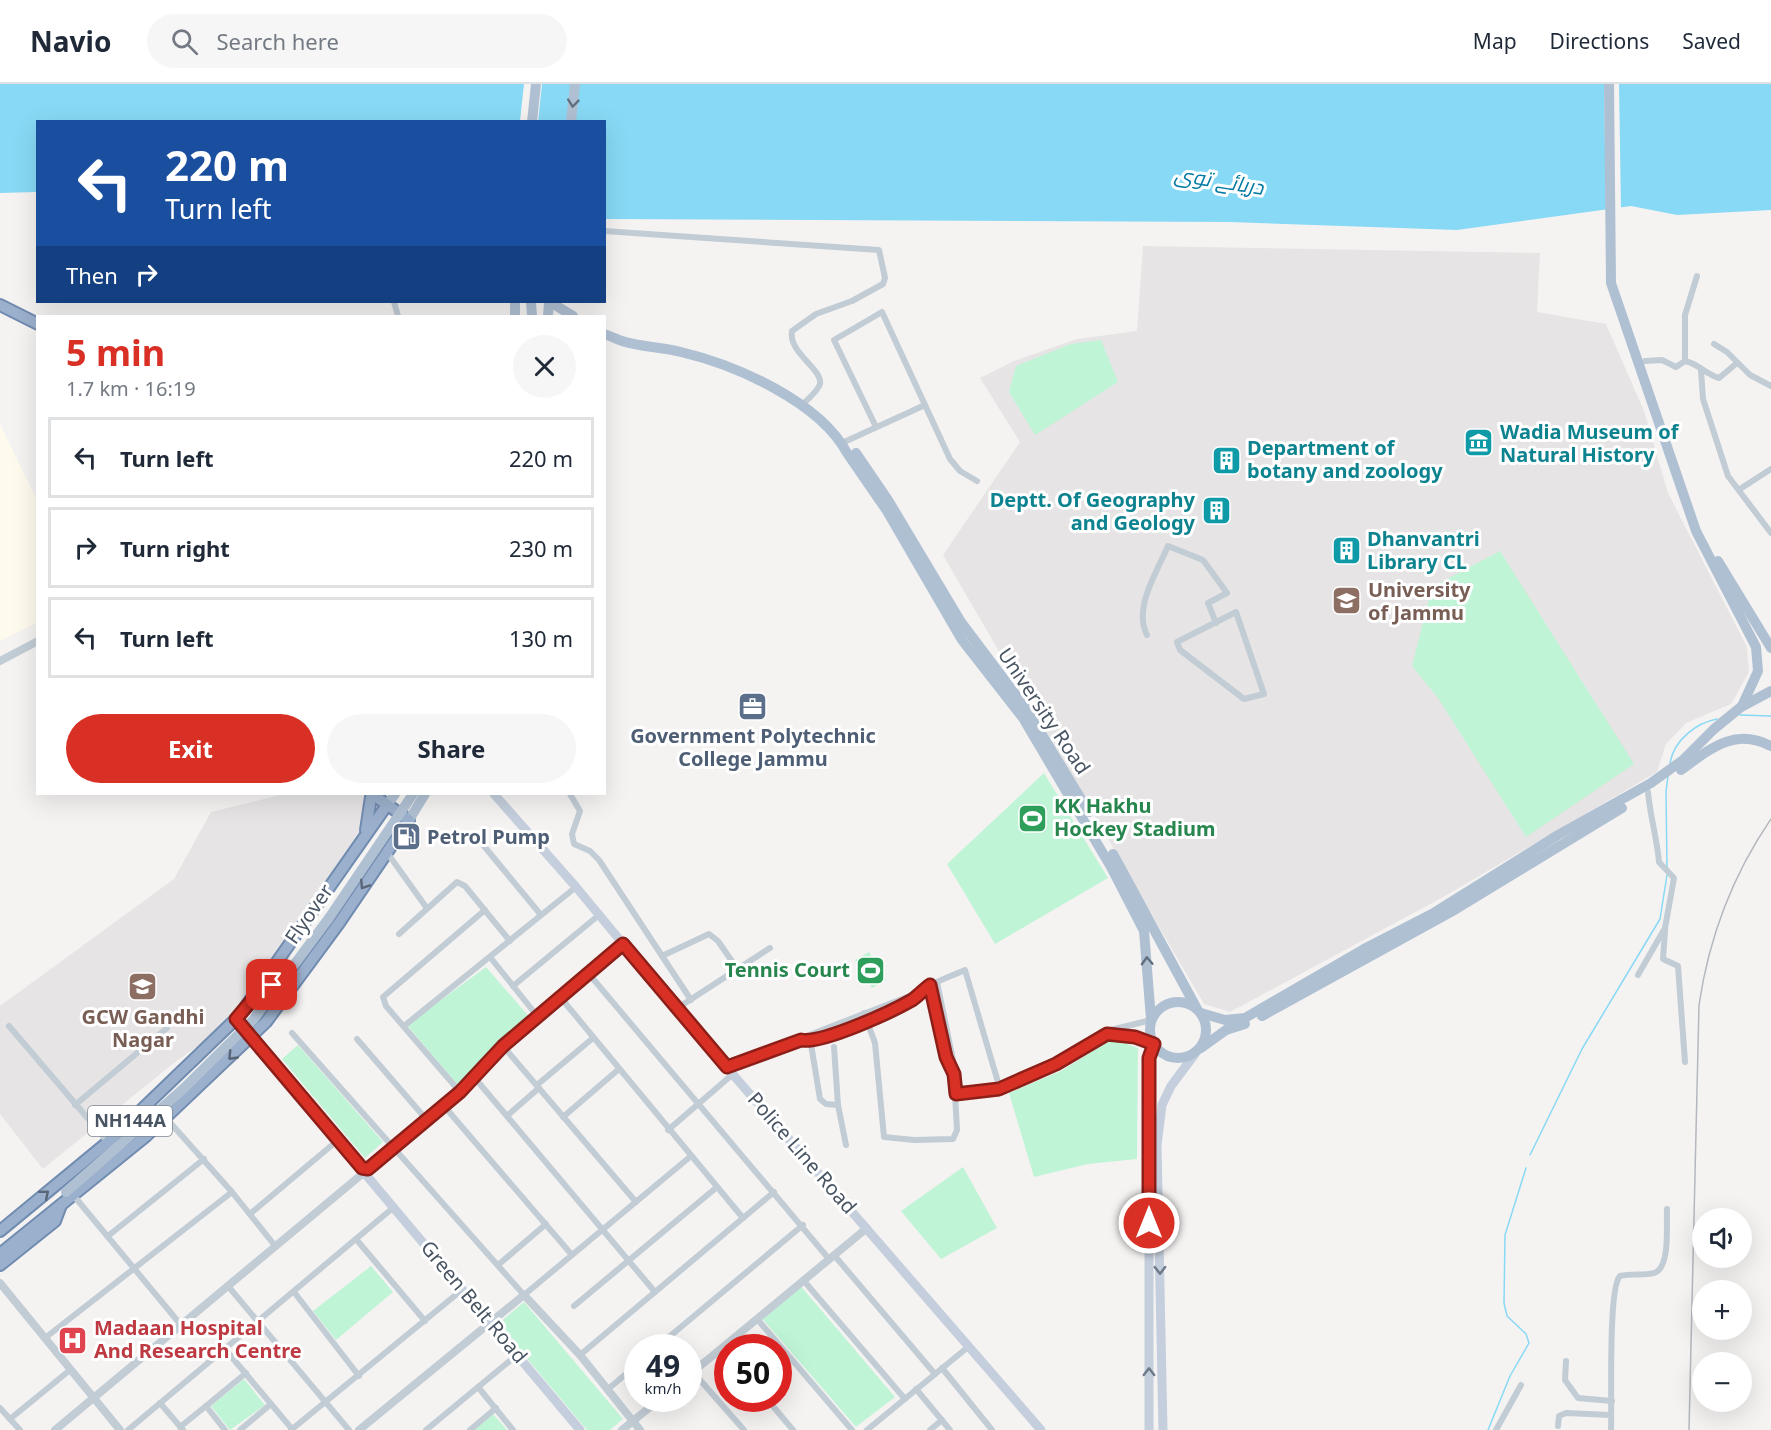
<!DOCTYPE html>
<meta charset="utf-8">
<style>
:root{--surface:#fff;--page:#f6f6f7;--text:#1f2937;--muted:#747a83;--line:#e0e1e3;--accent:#d93025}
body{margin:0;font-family:"Noto Sans",Cairo,sans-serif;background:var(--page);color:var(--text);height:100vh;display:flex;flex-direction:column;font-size:22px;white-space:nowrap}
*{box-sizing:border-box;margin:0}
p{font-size:20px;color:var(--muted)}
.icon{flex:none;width:33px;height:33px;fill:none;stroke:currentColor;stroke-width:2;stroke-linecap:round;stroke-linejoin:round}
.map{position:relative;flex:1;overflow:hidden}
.details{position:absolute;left:36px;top:231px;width:570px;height:480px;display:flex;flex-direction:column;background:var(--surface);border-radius:0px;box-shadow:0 6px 24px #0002}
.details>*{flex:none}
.top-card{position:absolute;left:36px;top:36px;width:570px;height:183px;border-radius:0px;box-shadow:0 6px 24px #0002;background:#1a4fa0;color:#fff;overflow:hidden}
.fabs{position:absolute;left:1692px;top:1124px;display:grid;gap:12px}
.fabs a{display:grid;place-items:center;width:60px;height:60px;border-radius:50%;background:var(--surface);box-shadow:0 6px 24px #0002;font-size:30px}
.speed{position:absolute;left:624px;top:1250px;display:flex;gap:12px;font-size:30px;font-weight:700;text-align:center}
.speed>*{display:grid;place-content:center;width:78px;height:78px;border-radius:50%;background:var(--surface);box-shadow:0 6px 24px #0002;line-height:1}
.speed small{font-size:15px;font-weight:400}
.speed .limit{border:9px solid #d22;background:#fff;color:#111}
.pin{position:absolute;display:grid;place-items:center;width:51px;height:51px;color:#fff;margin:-26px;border-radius:12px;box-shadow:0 3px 9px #0006}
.me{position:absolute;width:66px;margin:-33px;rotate:0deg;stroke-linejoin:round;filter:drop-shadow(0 0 4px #0008)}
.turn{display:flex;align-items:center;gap:21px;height:126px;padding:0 30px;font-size:27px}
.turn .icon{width:78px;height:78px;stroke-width:2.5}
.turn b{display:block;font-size:42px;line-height:51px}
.then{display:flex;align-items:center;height:57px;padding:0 30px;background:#0003;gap:12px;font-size:22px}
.round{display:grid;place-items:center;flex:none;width:63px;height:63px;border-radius:32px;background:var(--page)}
.summary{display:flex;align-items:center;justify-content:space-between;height:102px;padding:0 30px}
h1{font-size:36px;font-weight:700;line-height:45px;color:var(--accent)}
.button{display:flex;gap:12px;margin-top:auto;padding:12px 30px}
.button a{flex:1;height:69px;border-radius:36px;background:var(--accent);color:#fff;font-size:24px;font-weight:700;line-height:69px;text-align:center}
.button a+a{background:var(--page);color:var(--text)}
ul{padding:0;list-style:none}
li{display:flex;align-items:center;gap:18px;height:81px;margin:0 12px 9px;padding:0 18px;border:3px solid var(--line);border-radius:0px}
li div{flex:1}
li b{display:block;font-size:22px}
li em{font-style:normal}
header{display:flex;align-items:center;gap:36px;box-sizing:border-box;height:84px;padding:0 30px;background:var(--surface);border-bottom:2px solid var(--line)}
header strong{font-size:28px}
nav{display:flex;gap:33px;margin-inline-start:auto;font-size:21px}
.search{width:420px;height:54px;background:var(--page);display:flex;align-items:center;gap:15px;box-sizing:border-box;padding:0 21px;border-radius:33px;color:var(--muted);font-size:22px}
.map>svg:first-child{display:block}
.commercial{fill:#fefaed}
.education{fill:#e6e4e4}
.green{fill:#bff4d6}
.water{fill:#88d9f5}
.pier{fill:#f5f3f2}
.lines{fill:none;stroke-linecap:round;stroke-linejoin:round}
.stream{stroke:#88d9f5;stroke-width:1.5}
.trunk-casing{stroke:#718cb1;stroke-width:14}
.minor{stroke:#c2ccd5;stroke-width:6}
.tertiary{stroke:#c2ccd5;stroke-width:8}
.secondary{stroke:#c4cedc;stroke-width:9}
.primary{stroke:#b0c0d3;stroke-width:10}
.trunk{stroke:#9bb0cc;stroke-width:10}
.rail{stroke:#b4b7bd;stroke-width:1.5}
.primary-bridge{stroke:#b0c0d3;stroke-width:10}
.oneway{stroke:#626f7e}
.oneway2{stroke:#596677}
.oneway3{stroke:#6d7987}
.route-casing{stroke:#8d1f18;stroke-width:15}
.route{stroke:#d93025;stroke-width:10}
.labels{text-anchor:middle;stroke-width:6;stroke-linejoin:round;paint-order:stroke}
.shield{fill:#fff;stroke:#7f8791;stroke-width:1.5}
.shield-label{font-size:18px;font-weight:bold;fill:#485462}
.culture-label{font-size:20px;font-weight:bold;fill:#0d838f;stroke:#fff;text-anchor:start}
.education-label{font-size:20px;font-weight:bold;fill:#785e54;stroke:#fff;text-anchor:start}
.street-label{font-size:20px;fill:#485462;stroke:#fff}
.service-label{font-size:20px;font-weight:bold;fill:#4e5e75;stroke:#fff}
.leisure-label{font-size:20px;font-weight:bold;fill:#27864d;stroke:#fff;text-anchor:start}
.health-label{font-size:20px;font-weight:bold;fill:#be3a42;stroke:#fff;text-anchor:start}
.water-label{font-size:21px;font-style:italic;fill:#037aa3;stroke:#fff}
</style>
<header>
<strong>Navio</strong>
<div class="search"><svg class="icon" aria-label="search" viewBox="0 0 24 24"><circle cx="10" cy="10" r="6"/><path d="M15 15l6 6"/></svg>Search here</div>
<nav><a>Map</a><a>Directions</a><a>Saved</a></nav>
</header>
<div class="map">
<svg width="1771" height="1346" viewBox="0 0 1771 1346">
<rect width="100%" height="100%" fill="#f5f3f2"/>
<polygon class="commercial" points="0,340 37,416 38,538 0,557"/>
<g class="education">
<polygon points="1143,162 1540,169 1537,228 1606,240 1644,327 1668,409 1747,563 1749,588 1731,620 1686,639 1666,660 1657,688 1445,812 1230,928 1204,920 943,471 1020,358 980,294 1014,277 1077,255 1137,247"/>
<polygon points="284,710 369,710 384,724 239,932 170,982 43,1085 0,1030 0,922 174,795 211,728"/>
</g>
<g class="green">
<polygon points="1101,256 1118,298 1035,351 1009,308 1016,282 1071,260"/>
<polygon points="1500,467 1634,680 1526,753 1438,614 1412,582 1432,503"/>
<polygon points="1044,689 1108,794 995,860 947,780"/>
<polygon points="869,868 886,896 872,904 855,876"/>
<polygon points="486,883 532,936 457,1000 407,941"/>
<polygon points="1123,955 1129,961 1138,964 1137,1075 1088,1080 1034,1093 1009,1009 1061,987 1109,957"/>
<polygon points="298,961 383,1058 365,1074 282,975"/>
<polygon points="963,1083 997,1144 941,1175 901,1127"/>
<polygon points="371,1182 393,1208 336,1256 313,1227"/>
<polygon points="799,1200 895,1313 856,1343 760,1232"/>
<polygon points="524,1218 623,1335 610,1346 587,1346 498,1240"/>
<polygon points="244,1295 265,1321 230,1346 211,1322"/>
<polygon points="493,1330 507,1346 475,1346"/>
</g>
<polygon class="water" points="0,0 1771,0 1771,126 1677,131 1631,122 1457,146 1229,138 605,135 604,38 38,38 37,108 0,109"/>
<g class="pier">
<polygon points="524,0 542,0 538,38 520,37"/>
<polygon points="1604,0 1619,0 1621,126 1606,128"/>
</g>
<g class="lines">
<g class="stream">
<polyline points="1740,631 1771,632"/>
<path d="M1670,679C1674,656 1696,639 1717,635"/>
<polyline points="1667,783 1666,708 1668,692"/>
<polyline points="1530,1071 1582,965 1660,835 1667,791"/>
<polyline points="1488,1346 1510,1292 1529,1259 1526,1250 1507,1232 1504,1219 1505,1151 1526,1084"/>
</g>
<defs>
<g id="trunk">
<polyline points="0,221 38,240"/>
<polyline points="366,746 371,713"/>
<polyline points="0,1147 108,1058 239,932 387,721"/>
<polyline points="0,1170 146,1052 266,938 339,839 409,736 372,710"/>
<polyline points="0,1181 55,1137 61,1121"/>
</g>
</defs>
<use href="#trunk" class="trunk-casing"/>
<g class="minor">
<path d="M604,147L879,166L885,194L883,200L852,217L816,230L792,247C788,269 823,285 820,300C818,307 807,316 801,322"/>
<path d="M1697,192L1685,231V277C1699,280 1705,290 1719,294L1737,279"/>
<polyline points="394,218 398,232"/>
<polyline points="1714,260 1727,268 1750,291 1771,302"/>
<polyline points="1645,277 1662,276 1676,283 1685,277"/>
<polyline points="1701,286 1703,315 1728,392 1771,449"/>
<polyline points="876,343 834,256 882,228 950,375 960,387 977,397"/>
<polyline points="842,359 925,321"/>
<polyline points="1740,405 1771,385"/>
<polygon points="1236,528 1264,610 1244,615 1180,566 1177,558"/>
<path d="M1147,551C1133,524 1157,488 1168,462L1203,476L1227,509L1208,519L1216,539"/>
<polyline points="570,710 580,727 572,750 574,760 590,767 599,776 691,916"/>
<polyline points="474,750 541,831"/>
<polyline points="386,767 426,823"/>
<polyline points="1665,847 1663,875 1678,882 1685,978"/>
<polyline points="399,850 457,798 465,802 510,857"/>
<polyline points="662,872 709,850 718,857 738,886"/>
<polyline points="490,873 538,933"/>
<polyline points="589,890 829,1175"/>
<path d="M1638,891L1665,844L1674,794L1659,778C1657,754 1650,732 1648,708"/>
<polyline points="937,898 953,976 955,1010 1000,1005 1056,979 1111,946 1151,936"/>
<polyline points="930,901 947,973 953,990"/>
<polyline points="513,902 599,831"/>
<polyline points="561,914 743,1134"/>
<polyline points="676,925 770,864"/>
<polyline points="864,929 875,959 884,1053 914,1056 953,1055 957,1046 955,1010"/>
<polyline points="9,942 108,1058"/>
<polyline points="404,942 576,803"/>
<polyline points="292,949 524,1211 691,1072"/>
<polyline points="1107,950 1153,957"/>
<polyline points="810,954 820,1015 826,1020 838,1021"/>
<polyline points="357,955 426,1035"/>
<path d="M801,956C821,959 895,927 913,915C920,911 924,905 931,901C942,895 954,891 965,886L1000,1005"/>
<polyline points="503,962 636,1118"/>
<polyline points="834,963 838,1021 846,1061"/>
<polyline points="727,983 920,908"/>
<polyline points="474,993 655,1208"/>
<polyline points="537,1001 593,954"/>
<polyline points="460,1008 386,922 383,913 485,826"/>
<polyline points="75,1021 167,944"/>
<polyline points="444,1022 572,1171"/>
<polyline points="508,1031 539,1004"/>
<polyline points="563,1033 619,985"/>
<polyline points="166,1034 232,1108 276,1163"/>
<polyline points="668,1046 733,990"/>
<polyline points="74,1112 181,1241"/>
<polyline points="250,1130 338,1056"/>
<polyline points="108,1152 204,1075"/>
<polyline points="356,1155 425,1237"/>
<polyline points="834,1171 935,1290"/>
<polyline points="498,1181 546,1140"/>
<polyline points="804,1197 905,1315"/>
<polyline points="228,1202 349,1346"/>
<polyline points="294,1208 359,1292"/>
<polyline points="574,1222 717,1103"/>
<polyline points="758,1236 852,1346"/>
<polyline points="45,1254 232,1108"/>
<polyline points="657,1263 803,1141"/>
<polyline points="723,1264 728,1269"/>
<polyline points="225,1265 292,1345"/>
<polyline points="580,1271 774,1108"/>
<polyline points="1566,1277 1565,1296 1578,1314 1612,1317"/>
<polyline points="942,1284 992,1346"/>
<polyline points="693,1288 744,1346"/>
<polyline points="478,1303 513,1346"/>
<polyline points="608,1305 638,1280"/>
<polyline points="916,1305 950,1346"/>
<polyline points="766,1314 793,1346"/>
<polyline points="160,1319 183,1346"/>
<polyline points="0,1324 20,1346"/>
<polyline points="10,1335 70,1286"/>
<polyline points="1558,1342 1559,1332 1566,1329 1611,1331"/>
<polyline points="180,1343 206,1322"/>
<polyline points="128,1346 394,1123"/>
<polyline points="225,1346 206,1322 246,1289"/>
<polyline points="240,1346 271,1320"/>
<polyline points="291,1346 463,1205"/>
<polyline points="426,1346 518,1270"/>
<polyline points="470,1346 496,1324"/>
<polyline points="867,1346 968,1263"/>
<polyline points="930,1346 942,1336"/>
<polyline points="1496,1346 1521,1301"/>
<path d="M1611,1346C1612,1321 1608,1203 1620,1192C1631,1189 1644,1192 1654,1189C1671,1184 1666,1139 1667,1125"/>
</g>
<g class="tertiary">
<polyline points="0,577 38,557"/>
<polyline points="368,1085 460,1008 503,962 623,860"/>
<polyline points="0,1199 120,1346"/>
<polyline points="688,1292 867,1144"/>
<polyline points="55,1346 361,1091"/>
<polyline points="359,1346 524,1211 580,1271 640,1346"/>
<polyline points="622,1346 661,1314"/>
</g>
<g class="secondary">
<polyline points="494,710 576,803 696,948 1041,1346"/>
<polyline points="236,935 362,1084"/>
<polyline points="367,1092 580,1346"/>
<polyline points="1149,1346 1149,974 1154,960"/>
<polyline points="1163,1346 1157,1061 1162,1021 1171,1002 1195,970"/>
</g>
<g class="primary">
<polyline points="1609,0 1611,199 1696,447 1756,563 1758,587 1742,622"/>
<polyline points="532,38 536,0"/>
<polyline points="571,38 575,0"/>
<polyline points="531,218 532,232"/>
<polyline points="550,218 573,232"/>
<polyline points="515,232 515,218"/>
<polyline points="548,232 549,218"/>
<path d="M604,250C611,252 616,255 622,257C640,263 662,263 681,268C736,281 820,318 847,369L887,427L962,556L1023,634L1111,783L1144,847L1151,935"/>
<polyline points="856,369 888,416 961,538 1025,623 1089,728"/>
<polyline points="1718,477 1771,564"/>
<path d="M1681,686C1710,665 1734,643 1771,662"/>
<polyline points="387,721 395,710"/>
<polyline points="409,736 425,710"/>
<polyline points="1113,770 1197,925"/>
<circle cx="1178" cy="946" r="28"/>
<polyline points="1201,929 1225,936 1245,934 1364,865 1432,830 1558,751 1651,699 1683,676 1714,645 1741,623 1771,607"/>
<polyline points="1262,932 1456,825 1622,724"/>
<polyline points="1201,964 1226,946 1245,940"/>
</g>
<use href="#trunk" class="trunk"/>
<path class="rail" d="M1689,1346L1699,921C1709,853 1732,792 1771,735"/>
<g class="primary-bridge">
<polyline points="272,901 284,884"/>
<polyline points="66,1108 183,1005 253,936 329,834 413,710"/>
</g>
</g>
<defs><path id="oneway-chevron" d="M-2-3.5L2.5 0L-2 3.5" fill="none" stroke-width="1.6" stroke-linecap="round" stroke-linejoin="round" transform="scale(1.5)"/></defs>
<g class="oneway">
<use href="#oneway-chevron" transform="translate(573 19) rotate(96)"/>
<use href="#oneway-chevron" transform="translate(1147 877) rotate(-93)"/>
</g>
<g class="oneway2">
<use href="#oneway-chevron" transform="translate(364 801) rotate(123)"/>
<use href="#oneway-chevron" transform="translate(232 972) rotate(134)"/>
<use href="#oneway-chevron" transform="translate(45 1110) rotate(-40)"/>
</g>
<g class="oneway3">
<use href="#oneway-chevron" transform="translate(1160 1186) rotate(89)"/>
<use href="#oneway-chevron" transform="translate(1149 1288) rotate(-90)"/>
</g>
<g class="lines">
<defs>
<path id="route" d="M272,901L252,916L236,935L362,1084L368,1085L460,1008L503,962L623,860L727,983L801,956C822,960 891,928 912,916C918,912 923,906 930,901L946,973L954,990L956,1010L999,1005L1056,980L1107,950L1135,953L1154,960L1149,974V1139"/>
</defs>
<use href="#route" class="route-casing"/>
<use href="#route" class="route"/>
</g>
<defs>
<symbol id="museum-square" viewBox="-11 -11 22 22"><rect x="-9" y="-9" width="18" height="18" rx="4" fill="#0f9aa8" stroke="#fff"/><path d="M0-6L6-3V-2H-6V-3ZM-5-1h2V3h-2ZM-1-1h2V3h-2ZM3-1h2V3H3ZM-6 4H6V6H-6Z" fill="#fff"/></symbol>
<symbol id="building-square" viewBox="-11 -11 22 22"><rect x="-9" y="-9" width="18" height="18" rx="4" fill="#0f9aa8" stroke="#fff"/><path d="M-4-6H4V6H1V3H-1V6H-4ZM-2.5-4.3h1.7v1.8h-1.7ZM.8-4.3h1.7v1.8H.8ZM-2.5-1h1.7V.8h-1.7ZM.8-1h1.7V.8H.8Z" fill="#fff"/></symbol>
<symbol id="university-square" viewBox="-11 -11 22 22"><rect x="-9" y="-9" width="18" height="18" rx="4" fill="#8d6e63" stroke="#fff"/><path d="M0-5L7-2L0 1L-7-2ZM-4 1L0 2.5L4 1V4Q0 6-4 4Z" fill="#fff"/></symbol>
<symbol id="office-square" viewBox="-11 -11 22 22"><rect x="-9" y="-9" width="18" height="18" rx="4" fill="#5c6f8a" stroke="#fff"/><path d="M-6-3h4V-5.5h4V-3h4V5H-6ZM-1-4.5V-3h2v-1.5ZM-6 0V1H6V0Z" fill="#fff"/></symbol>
<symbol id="stadium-square" viewBox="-11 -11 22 22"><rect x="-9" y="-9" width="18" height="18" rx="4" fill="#2e9e5b" stroke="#fff"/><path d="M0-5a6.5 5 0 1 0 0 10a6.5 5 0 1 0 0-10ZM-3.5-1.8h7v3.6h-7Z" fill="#fff"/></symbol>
<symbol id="fuel-square" viewBox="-11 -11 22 22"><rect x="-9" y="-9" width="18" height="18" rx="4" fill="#5c6f8a" stroke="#fff"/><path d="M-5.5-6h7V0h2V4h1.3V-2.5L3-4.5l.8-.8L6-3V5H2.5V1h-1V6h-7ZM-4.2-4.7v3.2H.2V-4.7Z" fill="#fff"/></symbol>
<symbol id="hospital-square" viewBox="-11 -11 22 22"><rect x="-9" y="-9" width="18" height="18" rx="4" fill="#e0444e" stroke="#fff"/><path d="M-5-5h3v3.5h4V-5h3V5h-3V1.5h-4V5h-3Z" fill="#fff"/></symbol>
</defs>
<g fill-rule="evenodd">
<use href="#museum-square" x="1462" y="342" width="33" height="33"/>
<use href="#building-square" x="1210" y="360" width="33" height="33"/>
<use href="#building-square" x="1200" y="410" width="33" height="33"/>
<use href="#building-square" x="1330" y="450" width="33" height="33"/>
<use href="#university-square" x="1330" y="500" width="33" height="33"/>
<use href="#office-square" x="736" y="606" width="33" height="33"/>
<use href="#stadium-square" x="1016" y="718" width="33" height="33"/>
<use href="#fuel-square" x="390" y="736" width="33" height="33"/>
<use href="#stadium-square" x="854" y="870" width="33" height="33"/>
<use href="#university-square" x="126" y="886" width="33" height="33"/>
<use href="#hospital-square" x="56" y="1240" width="33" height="33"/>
</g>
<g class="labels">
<rect class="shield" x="88" y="1022" width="84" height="30" rx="4.5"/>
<g class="shield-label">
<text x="130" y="1043">NH144A</text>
</g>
<g class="culture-label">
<text x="1500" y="355">Wadia Museum of<tspan x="1500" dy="23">Natural History</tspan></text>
<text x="1247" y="371">Department of<tspan x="1247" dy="23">botany and zoology</tspan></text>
<text x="1195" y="423" text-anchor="end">Deptt. Of Geography<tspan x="1195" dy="23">and Geology</tspan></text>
<text x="1367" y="462">Dhanvantri<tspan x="1367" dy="23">Library CL</tspan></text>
</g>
<g class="education-label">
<text x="1368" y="513">University<tspan x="1368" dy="23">of Jammu</tspan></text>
<text x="143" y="940" text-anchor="middle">GCW Gandhi<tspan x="143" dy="23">Nagar</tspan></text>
</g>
<g class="street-label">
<text transform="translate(1044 627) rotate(56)" y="7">University Road</text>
<text transform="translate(309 830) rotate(-55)" y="7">Flyover</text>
<text transform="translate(802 1069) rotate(49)" y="7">Police Line Road</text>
<text transform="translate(474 1218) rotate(50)" y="7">Green Belt Road</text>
</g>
<g class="service-label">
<text x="753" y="659">Government Polytechnic<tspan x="753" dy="23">College Jammu</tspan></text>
<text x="427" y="760" text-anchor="start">Petrol Pump</text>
</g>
<g class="leisure-label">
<text x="1054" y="729">KK Hakhu<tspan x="1054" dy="23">Hockey Stadium</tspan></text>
<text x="850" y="893" text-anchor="end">Tennis Court</text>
</g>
<g class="health-label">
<text x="94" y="1251">Madaan Hospital<tspan x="94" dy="23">And Research Centre</tspan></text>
</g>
<g class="water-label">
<text transform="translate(1219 97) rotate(9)" y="7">دریائے توی</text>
</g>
</g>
</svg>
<div class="fabs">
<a><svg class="icon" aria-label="sound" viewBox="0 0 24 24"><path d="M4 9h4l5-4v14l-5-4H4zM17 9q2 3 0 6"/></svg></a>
<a>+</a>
<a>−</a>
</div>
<div class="speed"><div>49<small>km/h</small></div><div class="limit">50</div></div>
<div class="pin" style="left:272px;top:901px;background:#d93025"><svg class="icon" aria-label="arrive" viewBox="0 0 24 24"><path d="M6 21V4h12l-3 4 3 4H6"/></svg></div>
<svg class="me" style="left:1149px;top:1139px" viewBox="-20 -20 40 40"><circle r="17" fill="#d93025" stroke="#fff" stroke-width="3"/><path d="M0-11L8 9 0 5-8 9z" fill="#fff"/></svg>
<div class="top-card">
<div class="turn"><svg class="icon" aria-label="left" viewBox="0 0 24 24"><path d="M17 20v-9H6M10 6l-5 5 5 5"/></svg><div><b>220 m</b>Turn left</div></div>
<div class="then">Then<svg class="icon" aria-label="right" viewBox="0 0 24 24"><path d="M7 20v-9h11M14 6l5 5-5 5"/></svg></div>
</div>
<section class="details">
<div class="summary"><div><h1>5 min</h1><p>1.7 km · 16:19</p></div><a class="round"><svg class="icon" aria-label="close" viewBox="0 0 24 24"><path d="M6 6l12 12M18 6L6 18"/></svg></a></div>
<ul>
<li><svg class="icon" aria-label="left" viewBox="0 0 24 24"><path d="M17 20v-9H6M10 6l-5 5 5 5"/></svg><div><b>Turn left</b></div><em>220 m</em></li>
<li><svg class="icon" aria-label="right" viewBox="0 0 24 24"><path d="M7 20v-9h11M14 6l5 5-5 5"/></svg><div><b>Turn right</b></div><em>230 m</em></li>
<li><svg class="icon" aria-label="left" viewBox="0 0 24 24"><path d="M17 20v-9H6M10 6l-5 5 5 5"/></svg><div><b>Turn left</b></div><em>130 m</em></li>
</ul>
<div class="button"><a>Exit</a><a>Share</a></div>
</section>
</div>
